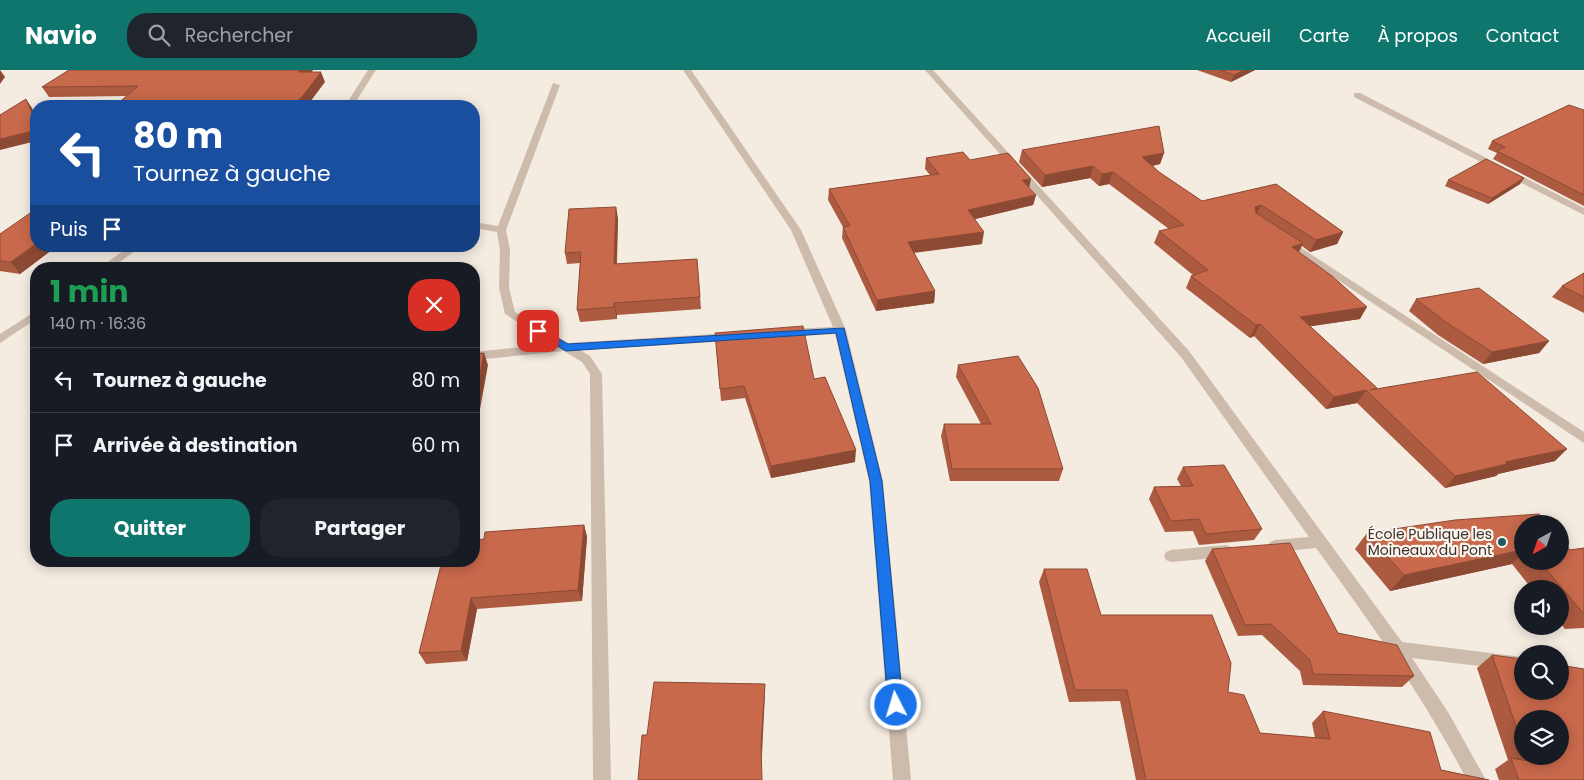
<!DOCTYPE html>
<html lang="fr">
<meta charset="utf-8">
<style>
:root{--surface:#171b24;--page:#20242c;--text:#f1f3f6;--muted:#9ea1a6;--line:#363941;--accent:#0f766e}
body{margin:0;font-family:Poppins,sans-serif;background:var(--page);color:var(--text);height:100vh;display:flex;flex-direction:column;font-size:19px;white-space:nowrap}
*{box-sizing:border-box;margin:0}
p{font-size:16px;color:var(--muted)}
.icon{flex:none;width:28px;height:28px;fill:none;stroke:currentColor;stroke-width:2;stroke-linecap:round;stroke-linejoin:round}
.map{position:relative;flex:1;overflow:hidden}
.details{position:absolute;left:30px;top:192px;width:450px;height:305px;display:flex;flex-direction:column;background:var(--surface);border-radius:20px;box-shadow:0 2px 12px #0003}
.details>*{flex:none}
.top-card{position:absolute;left:30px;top:30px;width:450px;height:152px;border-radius:20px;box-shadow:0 2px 12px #0003;background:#1a4fa0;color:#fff;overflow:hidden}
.needle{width:32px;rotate:220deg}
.controls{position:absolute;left:1514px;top:445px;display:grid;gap:10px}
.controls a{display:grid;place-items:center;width:55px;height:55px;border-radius:50%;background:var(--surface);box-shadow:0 2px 12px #0003;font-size:25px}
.pin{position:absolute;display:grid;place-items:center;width:42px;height:42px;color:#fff;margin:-21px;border-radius:10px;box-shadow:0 2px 8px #0006}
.me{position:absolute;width:55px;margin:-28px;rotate:355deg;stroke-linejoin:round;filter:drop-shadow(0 0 4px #0008)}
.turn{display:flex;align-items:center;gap:18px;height:105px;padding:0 20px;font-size:22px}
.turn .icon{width:65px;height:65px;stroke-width:2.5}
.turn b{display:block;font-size:35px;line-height:42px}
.then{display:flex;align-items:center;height:48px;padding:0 20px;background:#0003;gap:10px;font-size:19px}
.round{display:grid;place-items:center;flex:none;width:52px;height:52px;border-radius:20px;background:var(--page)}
.headline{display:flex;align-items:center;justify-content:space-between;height:85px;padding:0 20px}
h1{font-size:30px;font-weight:700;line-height:38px;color:#1e9e55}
.action{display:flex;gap:10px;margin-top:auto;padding:10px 20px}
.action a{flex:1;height:58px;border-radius:20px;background:var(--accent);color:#fff;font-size:20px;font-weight:700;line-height:58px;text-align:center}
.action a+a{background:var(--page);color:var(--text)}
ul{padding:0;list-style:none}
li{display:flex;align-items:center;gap:15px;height:65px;padding:0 20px;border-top:1px solid var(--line)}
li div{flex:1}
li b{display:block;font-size:19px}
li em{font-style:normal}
header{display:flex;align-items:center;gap:30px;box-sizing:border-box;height:70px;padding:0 25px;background:var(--accent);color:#fff}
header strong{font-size:24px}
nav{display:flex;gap:28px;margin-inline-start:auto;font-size:18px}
.search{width:350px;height:45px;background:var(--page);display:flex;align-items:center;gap:12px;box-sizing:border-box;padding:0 18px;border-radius:20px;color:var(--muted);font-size:19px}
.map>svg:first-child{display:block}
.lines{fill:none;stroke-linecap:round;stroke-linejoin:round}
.minor{fill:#cdbbac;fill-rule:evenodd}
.wall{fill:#ac5a40;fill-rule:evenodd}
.shaded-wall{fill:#8c4a34}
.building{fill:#c8694b;stroke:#8c4a34}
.route{fill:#1a73e8;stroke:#114b97}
.poi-dot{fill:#1f5a5e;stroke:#fbf5ee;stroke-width:2}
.labels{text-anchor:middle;stroke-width:4.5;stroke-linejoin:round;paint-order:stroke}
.poi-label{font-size:14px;fill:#3b302b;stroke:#fbf5ee;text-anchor:end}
</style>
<header>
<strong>Navio</strong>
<div class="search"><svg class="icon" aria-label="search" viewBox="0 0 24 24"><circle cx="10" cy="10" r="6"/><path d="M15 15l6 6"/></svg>Rechercher</div>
<nav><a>Accueil</a><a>Carte</a><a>À propos</a><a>Contact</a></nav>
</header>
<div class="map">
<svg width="1584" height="710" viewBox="0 0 1584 710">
<rect width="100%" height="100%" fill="#f4ebe1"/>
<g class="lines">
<g class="minor">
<polygon points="368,0 376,0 353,36 345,36"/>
<polygon points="683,0 691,0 801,160 846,260 883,411 911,710 893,710 869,411 835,264 788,267 782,263 788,259 833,257 791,160"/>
<path d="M925,0H933L1189,281L1402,572L1522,587V601L1412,588L1448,642L1486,710H1467C1424,628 1371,553 1316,478L1275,482L1270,480L1268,476L1270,472L1275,470L1309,467L1181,287Z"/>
<polygon points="553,13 560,15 506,160 510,180 509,218 515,242 568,273 731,263 737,267 731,271 580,280 590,286 602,304 611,710 593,710 590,304 582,292 564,281 474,290 474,282 553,274 505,244 499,218 500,180 497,162 474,158 474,152 498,156"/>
<polygon points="1354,23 1360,23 1584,138 1584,145 1354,27"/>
<polygon points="1286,168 1584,362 1584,373 1282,173 1282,169"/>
<polygon points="130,176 142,176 110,199 98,199"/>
<polygon points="36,241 36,249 0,273 0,264"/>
<polygon points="1226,475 1231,477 1233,481 1231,485 1226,487 1171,492 1166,490 1164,486 1166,482 1171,480"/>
</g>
</g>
<g class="wall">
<polygon points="69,0 313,0 311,2 325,12 127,26 49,27 42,17"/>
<polygon points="1197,0 1255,0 1231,12"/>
<polygon points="1584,40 1584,136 1493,89 1497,83 1488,79 1492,71"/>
<polygon points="1022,80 1164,83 1160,94 1153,96 1159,102 1202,131 1276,114 1343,162 1337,174 1310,182 1302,176 1299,182 1360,249 1310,256 1377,318 1555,391 1498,404 1496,406 1445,418 1357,333 1326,339 1254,266 1250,268 1186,218 1191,206 1193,205 1154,173 1159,161 1169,159 1109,114 1099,116 1090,108 1042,117 1019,92"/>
<polygon points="926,88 970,90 1029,118 1036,125 1033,135 975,149 982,174 914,183 935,221 934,233 876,241 842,168 843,157 828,130 829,119 930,105 925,99"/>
<polygon points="1524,108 1520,114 1488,134 1445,116 1448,110"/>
<polygon points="618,148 617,194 697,189 701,239 617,245 617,249 580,252 577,240 580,193 567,194 565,183"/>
<polygon points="0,164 36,176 57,176 20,204 0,201"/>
<polygon points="1584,203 1584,243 1552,227 1562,216"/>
<polygon points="1416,229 1549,271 1539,283 1483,294 1438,265 1409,241"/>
<polygon points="715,263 814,309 855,392 771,408 745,328 721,331"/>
<polygon points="958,295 1063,399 1059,411 950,411 941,366 944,354 981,354 956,307"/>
<polygon points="1183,397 1262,459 1254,470 1199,475 1193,461 1165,462 1149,429 1154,417 1181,416 1177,409"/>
<polygon points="1522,454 1522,491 1560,491 1570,480 1584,478 1584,558 1565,559 1560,553 1560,519 1532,519 1512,494 1390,521 1355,479 1367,463"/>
<polygon points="584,455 587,467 582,531 477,539 467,591 426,594 419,583 484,469"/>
<polygon points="1212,479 1338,563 1414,606 1402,617 1303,615 1300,601 1262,565 1238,566 1205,491"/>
<polygon points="1044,499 1101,545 1228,622 1260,663 1315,668 1312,653 1323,641 1441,700 1489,710 1136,710 1120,631 1069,632 1039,512"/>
<path d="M1492,585L1584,710H1499L1495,699L1508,690L1477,598ZM1522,649L1560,686H1522Z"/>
</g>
<g class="shaded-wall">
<polygon points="0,0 5,7 0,14"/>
<polygon points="300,0 313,0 303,12 298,2"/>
<polygon points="1244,0 1255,0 1231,12 1234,5"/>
<polygon points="321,2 325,12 307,36 292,36"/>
<polygon points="26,29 32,38 36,49 36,53"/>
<polygon points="36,60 36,71 0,80 0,69"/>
<polygon points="1164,83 1160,94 1139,98 1142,87"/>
<polygon points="1093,96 1090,108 1042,117 1045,105"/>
<polygon points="1113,102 1109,114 1099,116 1102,104"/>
<polygon points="1524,108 1520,114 1488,134 1492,128"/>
<polygon points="1031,109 1029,119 1022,110"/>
<polygon points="1036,125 1033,135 967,151 968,140"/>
<polygon points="1261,135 1256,146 1255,137"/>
<polygon points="616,137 618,148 616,206 614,194"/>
<polygon points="984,162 982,174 907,183 908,172"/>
<polygon points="1343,162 1337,174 1310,182 1316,170"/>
<polygon points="1303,173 1297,185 1292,177"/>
<polygon points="36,174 36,176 57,176 20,204 11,192"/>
<polygon points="935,221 934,233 876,241 877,230"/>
<polygon points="614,233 617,245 617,249 614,237"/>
<polygon points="1367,237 1360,249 1293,259 1300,247"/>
<polygon points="1260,254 1254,266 1250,268 1256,255"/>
<polygon points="1549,271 1539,283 1483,294 1492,282"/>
<polygon points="484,283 488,295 476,361 474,354 474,338"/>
<polygon points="1366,320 1357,333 1326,339 1334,327"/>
<polygon points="1567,379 1555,391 1498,404 1496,406 1445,418 1455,406 1505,392"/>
<polygon points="856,380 855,392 771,408 771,396"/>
<polygon points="584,455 587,467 582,531 578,520"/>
<polygon points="1522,480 1522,484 1512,494 1390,521 1404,505"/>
<polygon points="471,528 477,539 467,591 461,581"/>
<polygon points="765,614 765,624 762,685 762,710 761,675"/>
</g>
<g class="building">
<polygon points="69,0 300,0 298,2 321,2 302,27 292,36 115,36 138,16 42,17"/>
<polygon points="1220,0 1244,0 1234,5"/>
<polygon points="26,29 36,53 36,60 0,69 0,45"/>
<polygon points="1569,35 1584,40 1584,125 1497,81 1505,77 1492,71"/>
<polygon points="1159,56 1164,83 1142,87 1159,102 1202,131 1276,114 1343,162 1316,170 1261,135 1255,137 1256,143 1303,173 1292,177 1332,206 1367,237 1300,247 1377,318 1370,320 1477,302 1567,379 1505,392 1507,394 1455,406 1366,320 1334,327 1260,254 1256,255 1191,206 1208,200 1159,161 1184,155 1113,102 1102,104 1093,96 1045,105 1022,80"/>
<polygon points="963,82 970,90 1008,83 1031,109 1022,110 1036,125 968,140 984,162 908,172 935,221 877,230 843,157 850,156 829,119 939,104 926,88"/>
<polygon points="1486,89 1524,108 1492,128 1448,110"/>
<polygon points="616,137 614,194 697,189 700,227 614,233 614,237 577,240 581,182 565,183 569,139"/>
<polygon points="36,139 36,174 11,192 0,191 0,164"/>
<polygon points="1584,203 1584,227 1562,216"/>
<polygon points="1479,218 1549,271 1492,282 1447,253 1416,229"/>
<polygon points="803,256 814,309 825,307 856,380 771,396 744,316 720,319 715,263"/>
<polygon points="484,283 474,338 474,284"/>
<polygon points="1018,286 1038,318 1063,399 952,399 944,354 991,354 958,295"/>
<polygon points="1224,395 1262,459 1206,464 1199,449 1171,451 1154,417 1193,416 1183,397"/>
<polygon points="1539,444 1547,454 1522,454 1522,480 1404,505 1367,463 1455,450"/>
<polygon points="584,455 578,520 471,528 461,581 419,583 442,491 474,491 474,470 484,469 485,462"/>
<polygon points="1560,468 1570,480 1584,478 1584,544 1539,491 1560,491"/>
<polygon points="1290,473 1338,563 1397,575 1414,606 1313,604 1310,590 1271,554 1245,555 1212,479"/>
<polygon points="1044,499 1087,499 1101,545 1212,545 1231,593 1228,622 1244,625 1260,663 1330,669 1323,641 1430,662 1441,700 1489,710 1146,710 1127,620 1075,620"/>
<polygon points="1492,585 1522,589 1522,621 1560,621 1560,595 1584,599 1584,710 1519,710 1511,688 1529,691 1527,686 1560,686 1560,649 1522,649 1522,674"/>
<polygon points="654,612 765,614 761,675 762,710 638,710 642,665 647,665"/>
</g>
<polygon class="route" points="538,257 568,274 844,258 882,411 903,635 901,640 896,642 890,640 888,635 870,411 836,263 566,281 535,263 535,258"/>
<circle class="poi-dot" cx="1502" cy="472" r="5"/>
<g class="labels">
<g class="poi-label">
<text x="1492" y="469">École Publique les<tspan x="1492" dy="16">Moineaux du Pont</tspan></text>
</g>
</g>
</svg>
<div class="controls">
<a><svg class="needle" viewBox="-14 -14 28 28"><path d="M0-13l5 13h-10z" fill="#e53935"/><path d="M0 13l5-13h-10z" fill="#9ea1a6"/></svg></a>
<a><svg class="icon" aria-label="sound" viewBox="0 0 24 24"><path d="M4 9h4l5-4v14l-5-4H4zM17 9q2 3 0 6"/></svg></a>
<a><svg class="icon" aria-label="search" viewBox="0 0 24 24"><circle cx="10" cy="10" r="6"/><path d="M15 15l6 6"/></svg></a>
<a><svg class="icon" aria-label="layers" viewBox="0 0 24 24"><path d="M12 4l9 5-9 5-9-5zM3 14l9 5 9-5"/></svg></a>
</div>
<div class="pin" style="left:538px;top:261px;background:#d93025"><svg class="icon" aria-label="arrive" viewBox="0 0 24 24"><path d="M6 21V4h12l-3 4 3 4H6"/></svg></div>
<svg class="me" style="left:896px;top:635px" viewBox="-20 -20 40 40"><circle r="17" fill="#1a73e8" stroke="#fff" stroke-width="3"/><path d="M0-11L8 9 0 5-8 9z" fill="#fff"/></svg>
<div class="top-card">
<div class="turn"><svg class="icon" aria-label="left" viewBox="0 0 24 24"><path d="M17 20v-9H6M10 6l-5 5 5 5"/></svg><div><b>80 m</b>Tournez à gauche</div></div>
<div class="then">Puis<svg class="icon" aria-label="arrive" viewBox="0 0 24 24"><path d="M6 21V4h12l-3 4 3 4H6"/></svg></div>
</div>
<section class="details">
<div class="headline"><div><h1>1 min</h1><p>140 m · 16:36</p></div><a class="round" style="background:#d93025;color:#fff"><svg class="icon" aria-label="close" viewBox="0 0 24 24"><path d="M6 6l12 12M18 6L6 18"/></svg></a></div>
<ul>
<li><svg class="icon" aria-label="left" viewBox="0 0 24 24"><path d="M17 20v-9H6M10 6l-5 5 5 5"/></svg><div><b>Tournez à gauche</b></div><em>80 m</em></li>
<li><svg class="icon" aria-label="arrive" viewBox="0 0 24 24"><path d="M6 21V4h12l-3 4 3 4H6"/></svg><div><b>Arrivée à destination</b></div><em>60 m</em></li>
</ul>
<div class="action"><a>Quitter</a><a>Partager</a></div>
</section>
</div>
